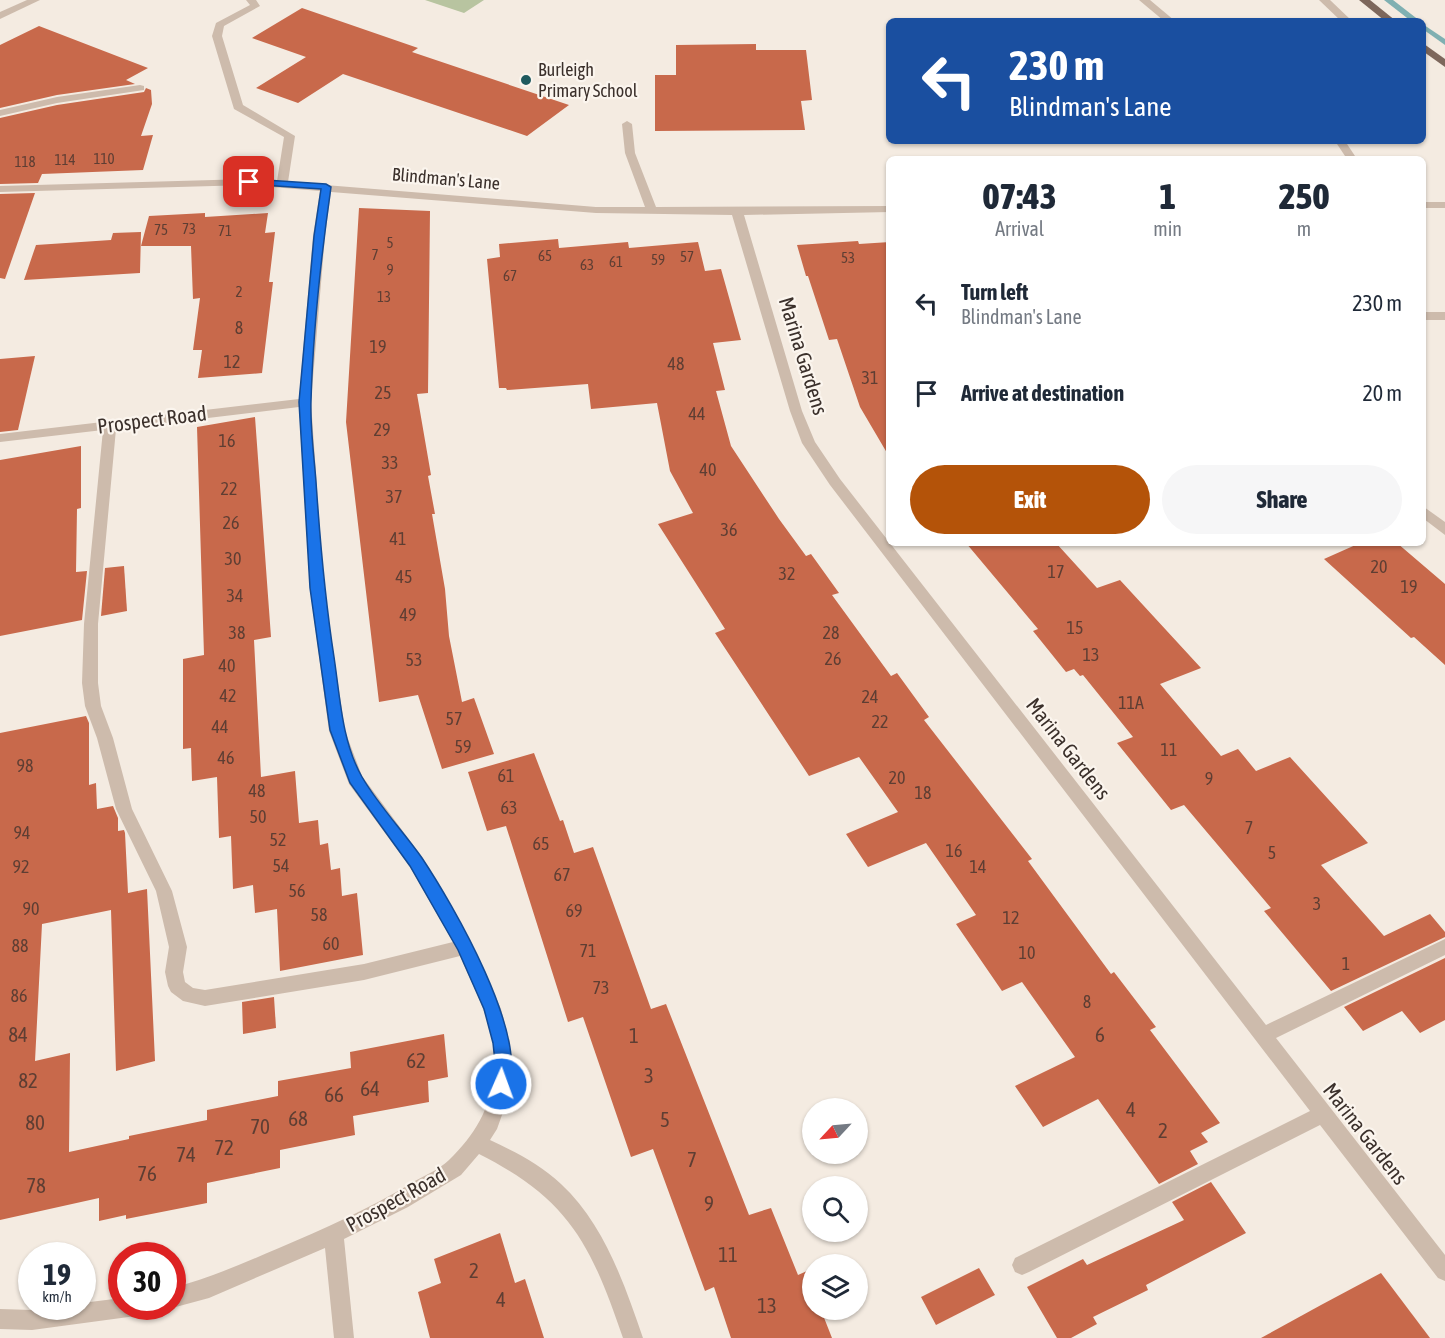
<!DOCTYPE html>
<style>
:root{--surface:#fff;--page:#f6f6f7;--text:#1f2937;--muted:#747a83;--accent:#b45309}
body{margin:0;font-family:"Asap Condensed",sans-serif;background:var(--page);color:var(--text);height:100vh;display:flex;flex-direction:column;font-size:22px;white-space:nowrap}
*{box-sizing:border-box;margin:0}
p{font-size:20px;color:var(--muted)}
.icon{flex:none;width:33px;height:33px;fill:none;stroke:currentColor;stroke-width:2;stroke-linecap:round;stroke-linejoin:round}
.map{position:relative;flex:1;overflow:hidden}
.drawer{position:absolute;left:886px;top:156px;width:540px;height:390px;display:flex;flex-direction:column;background:var(--surface);border-radius:9px;box-shadow:0 2px 4px #0004}
.drawer>*{flex:none}
.top-card{position:absolute;left:886px;top:18px;width:540px;height:126px;border-radius:9px;box-shadow:0 2px 4px #0004;background:#1a4fa0;color:#fff;overflow:hidden}
.needle{width:39px;rotate:244deg}
.tools{position:absolute;left:802px;top:1098px;display:grid;gap:12px}
.tools a{display:grid;place-items:center;width:66px;height:66px;border-radius:50%;background:var(--surface);box-shadow:0 2px 4px #0004;font-size:30px}
.speed{position:absolute;left:18px;top:1242px;display:flex;gap:12px;font-size:30px;font-weight:700;text-align:center}
.speed>*{display:grid;place-content:center;width:78px;height:78px;border-radius:50%;background:var(--surface);box-shadow:0 2px 4px #0004;line-height:1}
.speed small{font-size:15px;font-weight:400}
.speed .limit{border:9px solid #d22;background:#fff;color:#111}
.pin{position:absolute;display:grid;place-items:center;width:51px;height:51px;color:#fff;margin:-26px;border-radius:12px;box-shadow:0 3px 9px #0006}
.me{position:absolute;width:66px;margin:-33px;rotate:2deg;stroke-linejoin:round;filter:drop-shadow(0 0 4px #0008)}
.turn{display:flex;align-items:center;gap:21px;height:126px;padding:0 24px;font-size:27px}
.turn .icon{width:78px;height:78px;stroke-width:2.5}
.turn b{display:block;font-size:42px;line-height:51px}
.eta{display:flex;justify-content:space-evenly;align-items:center;height:102px;text-align:center}
.eta b{font-size:36px;font-weight:800;line-height:42px}
.cta{display:flex;gap:12px;margin-top:auto;padding:12px 24px}
.cta a{flex:1;height:69px;border-radius:36px;background:var(--accent);color:#fff;font-size:24px;font-weight:800;line-height:69px;text-align:center}
.cta a+a{background:var(--page);color:var(--text)}
ul{padding:0;list-style:none}
li{display:flex;align-items:center;gap:18px;height:90px;padding:0 24px}
li div{flex:1}
li b{display:block;font-size:22px}
li em{font-style:normal}
.map>svg:first-child{display:block}
.green{fill:#b8c4a0}
.lines{fill:none;stroke-linecap:round;stroke-linejoin:round}
.stream{fill:#7fb0b2;fill-rule:evenodd}
.building{fill:#c8694b}
.minor{fill:#cdbbac;fill-rule:evenodd}
.major{fill:#7d675c;fill-rule:evenodd}
.route{fill:#1a73e8;stroke:#114b97;stroke-width:1.5}
.poi-dot{fill:#1f5a5e;stroke:#fbf5ee;stroke-width:2}
.labels{text-anchor:middle;stroke-width:4.5;stroke-linejoin:round;paint-order:stroke}
.far-number-label{font-size:15px;fill:#5e3e33}
.far-poi-label{font-size:18px;fill:#3b302b;stroke:#fbf5ee;text-anchor:start}
.far-street-label{font-size:18px;fill:#3b302b;stroke:#fbf5ee}
.number-label{font-size:18px;fill:#5e3e33}
.street-label{font-size:21px;fill:#3b302b;stroke:#fbf5ee}
.near-number-label{font-size:21px;fill:#5e3e33}
</style>
<div class="map">
<svg width="1445" height="1338" viewBox="0 0 1445 1338">
<rect width="100%" height="100%" fill="#f4ebe1"/>
<polygon class="green" points="425,0 484,0 464,13"/>
<g class="lines">
<g class="stream">
<polygon points="1384,0 1393,0 1420,21 1411,21"/>
<polygon points="1424,25 1445,39 1445,45 1424,30"/>
</g>
</g>
<g class="building">
<polygon points="302,8 418,48 412,52 569,105 527,136 343,74 298,103 256,88 306,57 252,38"/>
<polygon points="39,26 148,68 126,80 135,84 57,95 0,108 0,45"/>
<polygon points="756,44 756,50 806,50 812,100 801,101 805,130 655,131 655,75 676,75 676,45"/>
<polygon points="146,88 151,90 152,104 141,136 153,135 143,170 42,174 38,183 0,184 0,118 57,105 144,92"/>
<polygon points="35,193 5,279 0,278 0,194"/>
<polygon points="359,208 430,211 428,393 417,394 431,475 428,476 435,514 432,514 445,589 449,636 462,702 474,698 494,754 442,769 418,695 379,702 346,422"/>
<polygon points="205,213 205,217 268,213 265,233 275,232 269,282 273,282 262,373 198,378 202,350 193,350 200,298 193,299 191,246 141,246 149,216"/>
<polygon points="141,232 140,273 24,280 36,245 111,240 113,233"/>
<polygon points="558,239 559,248 628,242 629,248 698,242 705,271 721,269 741,340 713,343 725,390 716,391 731,446 779,519 806,556 811,554 839,593 832,595 891,676 897,673 929,717 924,720 1032,859 1028,861 1111,974 1114,972 1156,1027 1150,1030 1220,1123 1201,1133 1208,1142 1190,1151 1198,1164 1159,1184 1098,1099 1043,1127 1015,1086 1075,1057 1022,982 1002,991 956,924 976,915 926,843 868,867 846,834 898,812 859,757 809,776 715,633 725,629 658,524 693,513 670,471 657,403 591,409 588,384 507,390 506,388 499,388 487,259 500,257 499,244"/>
<polygon points="858,241 859,244 890,242 890,458 860,407 837,339 829,340 808,276 806,276 797,245"/>
<polygon points="35,356 18,430 0,432 0,359"/>
<polygon points="255,417 271,637 254,640 261,777 295,771 299,823 318,820 320,845 328,843 331,870 340,868 342,896 357,893 363,955 280,971 277,909 255,913 253,885 233,889 231,836 219,838 217,777 192,781 191,748 183,749 183,659 204,655 197,427"/>
<polygon points="81,446 81,508 77,509 76,572 87,571 82,620 0,636 0,460"/>
<polygon points="966,543 1056,543 1097,588 1120,580 1201,668 1160,684 1221,756 1238,749 1256,771 1290,757 1368,843 1321,865 1384,936 1430,914 1445,932 1445,937 1331,991 1264,911 1271,908 1184,805 1171,810 1117,743 1133,737 1083,675 1080,676 1074,669 1066,672 1033,631 1038,629"/>
<polygon points="1360,543 1397,543 1445,584 1445,665 1414,637 1411,638 1324,559"/>
<polygon points="124,566 127,611 101,616 105,568"/>
<polygon points="86,716 89,723 89,785 96,783 97,809 113,806 118,818 118,831 124,830 125,833 128,893 147,889 155,1061 116,1071 111,910 42,924 35,1061 70,1053 69,1152 129,1139 129,1136 207,1120 207,1110 278,1096 278,1081 351,1068 350,1052 444,1034 448,1077 428,1081 429,1102 353,1116 355,1135 280,1150 280,1168 207,1183 207,1203 126,1219 126,1215 99,1221 99,1198 0,1220 0,733"/>
<polygon points="534,753 560,821 563,820 574,853 593,847 651,1009 666,1004 749,1215 771,1208 798,1275 807,1271 813,1288 813,1310 821,1310 832,1338 731,1338 714,1287 705,1291 653,1149 631,1157 583,1017 568,1022 506,826 487,831 468,772"/>
<polygon points="1445,958 1445,1020 1420,1033 1402,1011 1363,1031 1344,1007"/>
<polygon points="274,997 276,1028 243,1034 242,1002"/>
<polygon points="1211,1182 1246,1233 1146,1285 1148,1290 1093,1317 1097,1324 1071,1338 1057,1338 1027,1287 1083,1259 1087,1265 1184,1220 1172,1202"/>
<polygon points="500,1233 515,1283 525,1279 544,1338 430,1338 418,1292 441,1283 434,1259"/>
<polygon points="979,1268 995,1295 936,1325 921,1297"/>
<polygon points="1381,1273 1430,1338 1261,1338 1321,1305"/>
</g>
<g class="lines">
<g class="minor">
<polygon points="27,0 40,0 0,19 0,12"/>
<path d="M246,0H256L260,6L224,26L222,36L243,105L295,136L288,182L596,207H645L625,153L622,124L627,121L632,124L635,153L656,207L890,206V212L744,215L802,411L815,442L840,479L1266,1025L1445,939V955L1276,1038L1445,1255V1281L1438,1278L1320,1125L1029,1272L1022,1275L1015,1272L1012,1265L1015,1258L1310,1111L830,485L802,443L790,411L732,215L596,213L331,192L325,236L311,402L324,588L345,731L362,776L422,857L471,942L501,1009L510,1043L513,1071L508,1098L497,1129L490,1140C515,1152 540,1164 561,1184C604,1224 624,1283 643,1338H623C591,1245 570,1200 479,1154L461,1175L408,1207L344,1239L354,1338H334L325,1248L209,1298L172,1308L168,1306H172V1288C210,1278 244,1263 279,1248C324,1229 368,1209 410,1184C423,1176 439,1170 449,1160C474,1136 491,1108 494,1073C499,1033 475,991 460,956L364,980L205,1006L183,1001L171,992L168,986L165,972L169,947L156,891L116,809L97,738L85,706L82,683L84,624L103,430L0,442V434L299,399L313,236L320,191L249,185L0,192V186L249,179L277,181L284,137L234,109L212,36L216,23L250,5ZM299,407L310,588L329,731L349,784L410,867L453,942L364,964L205,990L193,988L185,982L183,972L187,947L172,891L132,809L113,738L101,706L98,683V624L116,429Z"/>
<polygon points="1139,0 1150,0 1175,21 1164,21"/>
<polygon points="1319,0 1330,0 1352,21 1341,21"/>
<polygon points="140,85 144,86 144,90 57,103 0,116 0,110 57,97"/>
<polygon points="1335,141 1345,141 1357,159 1347,159"/>
<rect x="1424" y="202" width="21" height="6"/>
<rect x="1424" y="312" width="21" height="8"/>
<polygon points="1424,507 1445,522 1445,535 1424,519"/>
<polygon points="122,1298 122,1306 146,1306 143,1313 136,1316 32,1330 0,1329 0,1309 32,1310 82,1306 82,1303"/>
</g>
<g class="major">
<polygon points="1359,0 1370,0 1396,21 1385,21"/>
<polygon points="1424,44 1445,59 1445,67 1424,52"/>
</g>
</g>
<path class="route" d="M249,179L326,184L331,187C321,257 313,330 311,401C310,427 314,455 316,482C320,541 325,599 334,657C340,697 342,742 362,777C379,806 403,831 422,858C452,903 531,1038 507,1090L501,1092L496,1090L493,1084L496,1071L493,1043L484,1009L458,950L410,866L350,783L330,730L310,588L299,402L314,236L321,189L246,184V180Z"/>
<circle class="poi-dot" cx="526" cy="80" r="6"/>
<g class="labels">
<g class="far-number-label">
<text x="104" y="164">110</text>
<text x="65" y="165">114</text>
<text x="25" y="167">118</text>
<text x="189" y="234">73</text>
<text x="161" y="235">75</text>
<text x="225" y="236">71</text>
<text x="390" y="248">5</text>
<text x="375" y="260">7</text>
<text x="545" y="261">65</text>
<text x="687" y="262">57</text>
<text x="848" y="263">53</text>
<text x="658" y="265">59</text>
<text x="616" y="267">61</text>
<text x="587" y="270">63</text>
<text x="390" y="275">9</text>
<text x="510" y="281">67</text>
<text x="239" y="297">2</text>
<text x="384" y="302">13</text>
</g>
<g class="far-poi-label">
<text x="538" y="76">Burleigh<tspan x="538" dy="21">Primary School</tspan></text>
</g>
<g class="far-street-label">
<text transform="translate(446 179) rotate(5)" y="6">Blindman's Lane</text>
</g>
<g class="number-label">
<text x="239" y="334">8</text>
<text x="378" y="353">19</text>
<text x="232" y="368">12</text>
<text x="676" y="370">48</text>
<text x="870" y="384">31</text>
<text x="383" y="399">25</text>
<text x="697" y="420">44</text>
<text x="382" y="436">29</text>
<text x="227" y="447">16</text>
<text x="390" y="469">33</text>
<text x="708" y="476">40</text>
<text x="229" y="495">22</text>
<text x="394" y="503">37</text>
<text x="231" y="529">26</text>
<text x="729" y="536">36</text>
<text x="398" y="545">41</text>
<text x="233" y="565">30</text>
<text x="1379" y="573">20</text>
<text x="1056" y="578">17</text>
<text x="787" y="580">32</text>
<text x="404" y="583">45</text>
<text x="1409" y="593">19</text>
<text x="235" y="602">34</text>
<text x="408" y="621">49</text>
<text x="1075" y="634">15</text>
<text x="237" y="639">38</text>
<text x="831" y="639">28</text>
<text x="1091" y="661">13</text>
<text x="833" y="665">26</text>
<text x="414" y="666">53</text>
<text x="227" y="672">40</text>
<text x="228" y="702">42</text>
<text x="870" y="703">24</text>
<text x="1131" y="709">11A</text>
<text x="454" y="725">57</text>
<text x="880" y="728">22</text>
<text x="220" y="733">44</text>
<text x="463" y="753">59</text>
<text x="1169" y="756">11</text>
<text x="226" y="764">46</text>
<text x="25" y="772">98</text>
<text x="506" y="782">61</text>
<text x="897" y="784">20</text>
<text x="1209" y="785">9</text>
<text x="257" y="797">48</text>
<text x="923" y="799">18</text>
<text x="509" y="814">63</text>
<text x="258" y="823">50</text>
<text x="1249" y="834">7</text>
<text x="22" y="839">94</text>
<text x="278" y="846">52</text>
<text x="541" y="850">65</text>
<text x="954" y="857">16</text>
<text x="1272" y="859">5</text>
<text x="281" y="872">54</text>
<text x="21" y="873">92</text>
<text x="978" y="873">14</text>
<text x="562" y="881">67</text>
<text x="297" y="897">56</text>
<text x="1317" y="910">3</text>
<text x="31" y="915">90</text>
<text x="574" y="917">69</text>
<text x="319" y="921">58</text>
<text x="1011" y="924">12</text>
<text x="331" y="950">60</text>
<text x="20" y="952">88</text>
<text x="588" y="957">71</text>
<text x="1027" y="959">10</text>
<text x="1346" y="970">1</text>
<text x="601" y="994">73</text>
<text x="19" y="1002">86</text>
<text x="1087" y="1008">8</text>
</g>
<g class="street-label">
<text transform="translate(803 356) rotate(73)" y="7">Marina Gardens</text>
<text transform="translate(152 420) rotate(-7)" y="7">Prospect Road</text>
<text transform="translate(1068 749) rotate(52)" y="7">Marina Gardens</text>
<text transform="translate(1365 1134) rotate(52)" y="7">Marina Gardens</text>
<text transform="translate(396 1200) rotate(-29)" y="7">Prospect Road</text>
</g>
<g class="near-number-label">
<text x="18" y="1042">84</text>
<text x="1100" y="1042">6</text>
<text x="634" y="1043">1</text>
<text x="416" y="1068">62</text>
<text x="649" y="1083">3</text>
<text x="28" y="1088">82</text>
<text x="370" y="1096">64</text>
<text x="334" y="1102">66</text>
<text x="1131" y="1117">4</text>
<text x="298" y="1126">68</text>
<text x="665" y="1127">5</text>
<text x="35" y="1130">80</text>
<text x="260" y="1134">70</text>
<text x="1163" y="1138">2</text>
<text x="224" y="1155">72</text>
<text x="186" y="1162">74</text>
<text x="692" y="1167">7</text>
<text x="147" y="1181">76</text>
<text x="36" y="1193">78</text>
<text x="709" y="1211">9</text>
<text x="728" y="1262">11</text>
<text x="474" y="1278">2</text>
<text x="501" y="1307">4</text>
<text x="767" y="1313">13</text>
</g>
</g>
</svg>
<div class="tools">
<a><svg class="needle" viewBox="-14 -14 28 28"><path d="M0-13l5 13h-10z" fill="#e53935"/><path d="M0 13l5-13h-10z" fill="#747a83"/></svg></a>
<a><svg class="icon" aria-label="search" viewBox="0 0 24 24"><circle cx="10" cy="10" r="6"/><path d="M15 15l6 6"/></svg></a>
<a><svg class="icon" aria-label="layers" viewBox="0 0 24 24"><path d="M12 4l9 5-9 5-9-5zM3 14l9 5 9-5"/></svg></a>
</div>
<div class="speed"><div>19<small>km/h</small></div><div class="limit">30</div></div>
<div class="pin" style="left:249px;top:182px;background:#d93025"><svg class="icon" aria-label="arrive" viewBox="0 0 24 24"><path d="M6 21V4h12l-3 4 3 4H6"/></svg></div>
<svg class="me" style="left:501px;top:1084px" viewBox="-20 -20 40 40"><circle r="17" fill="#1a73e8" stroke="#fff" stroke-width="3"/><path d="M0-11L8 9 0 5-8 9z" fill="#fff"/></svg>
<div class="top-card">
<div class="turn"><svg class="icon" aria-label="left" viewBox="0 0 24 24"><path d="M17 20v-9H6M10 6l-5 5 5 5"/></svg><div><b>230 m</b>Blindman's Lane</div></div>
</div>
<section class="drawer">
<div class="eta">
<div><b>07:43</b><p>Arrival</p></div>
<div><b>1</b><p>min</p></div>
<div><b>250</b><p>m</p></div>
</div>
<ul>
<li><svg class="icon" aria-label="left" viewBox="0 0 24 24"><path d="M17 20v-9H6M10 6l-5 5 5 5"/></svg><div><b>Turn left</b><p>Blindman's Lane</p></div><em>230 m</em></li>
<li><svg class="icon" aria-label="arrive" viewBox="0 0 24 24"><path d="M6 21V4h12l-3 4 3 4H6"/></svg><div><b>Arrive at destination</b></div><em>20 m</em></li>
</ul>
<div class="cta"><a>Exit</a><a>Share</a></div>
</section>
</div>
